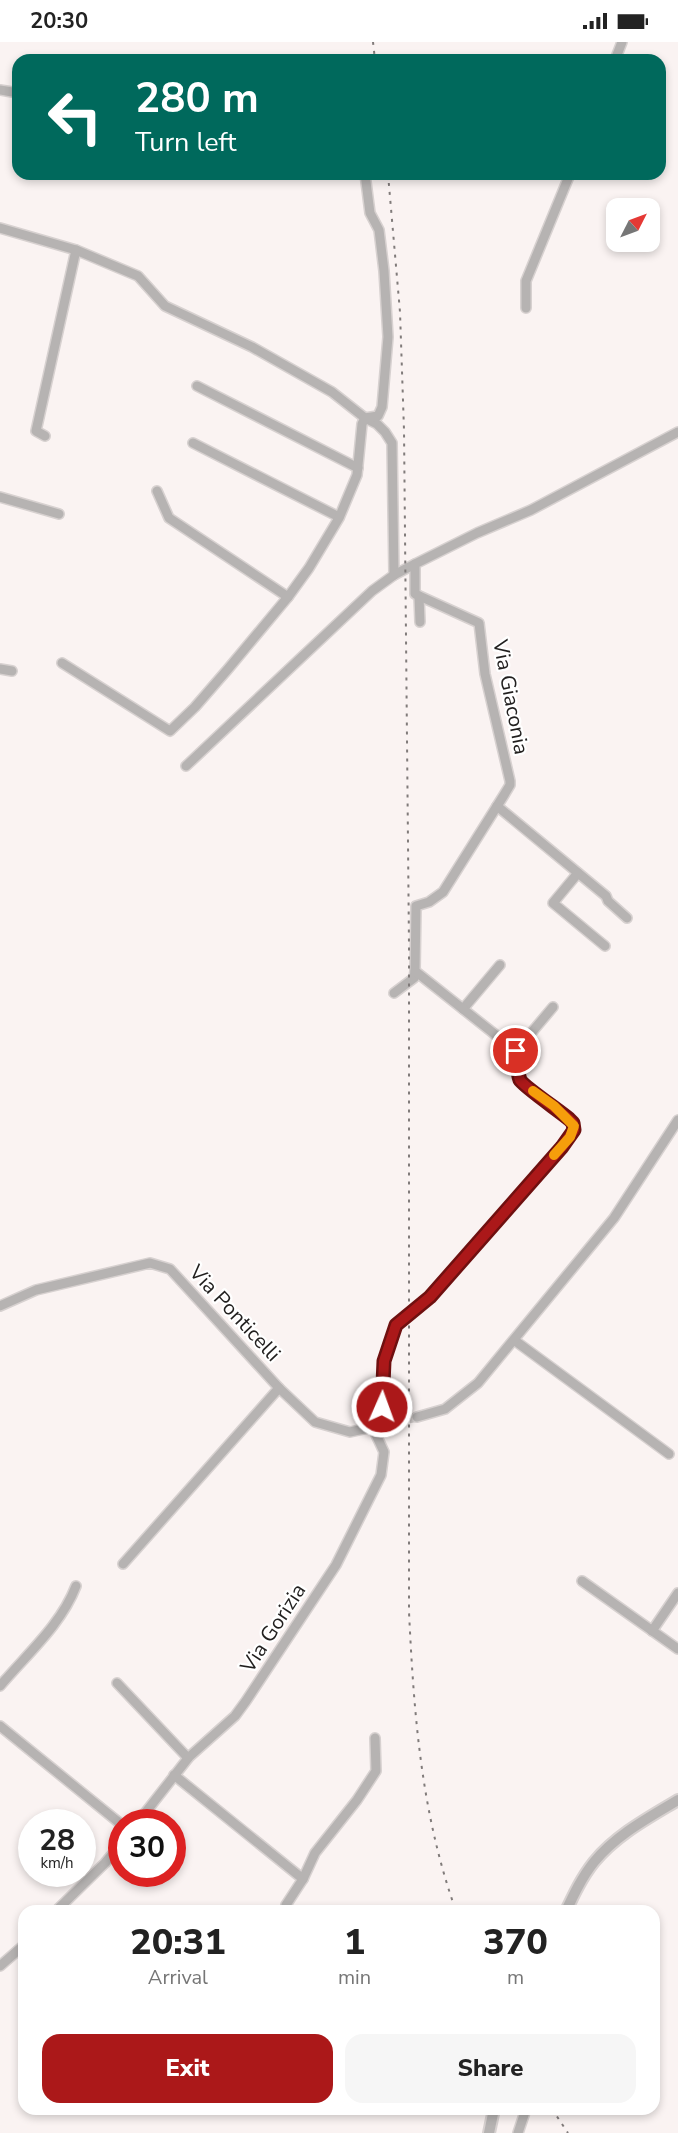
<!DOCTYPE html>
<style>
:root{--surface:#fff;--page:#f6f6f6;--text:#222;--muted:#767676;--accent:#ab1819}
body{margin:0;font-family:"Nunito Sans",sans-serif;background:var(--page);color:var(--text);height:100vh;display:flex;flex-direction:column;font-size:22px;white-space:nowrap}
*{box-sizing:border-box;margin:0}
p{font-size:20px;color:var(--muted)}
.icon{flex:none;width:33px;height:33px;fill:none;stroke:currentColor;stroke-width:2;stroke-linecap:round;stroke-linejoin:round}
.map{position:relative;flex:1;overflow:hidden}
.details{position:absolute;left:18px;top:1863px;width:642px;height:210px;display:flex;flex-direction:column;background:var(--surface);border-radius:18px;box-shadow:0 3px 9px #0003}
.details>*{flex:none}
.hud{position:absolute;left:12px;top:12px;width:654px;height:126px;border-radius:18px;box-shadow:0 3px 9px #0003;background:#00695c;color:#fff;overflow:hidden}
.needle{width:39px;rotate:48deg}
.controls{position:absolute;left:606px;top:156px;display:grid;gap:12px}
.controls a{display:grid;place-items:center;width:54px;height:54px;border-radius:12px;background:var(--surface);box-shadow:0 3px 9px #0003;font-size:30px}
.speed{position:absolute;left:18px;top:1767px;display:flex;gap:12px;font-size:30px;font-weight:700;text-align:center}
.speed>*{display:grid;place-content:center;width:78px;height:78px;border-radius:50%;background:var(--surface);box-shadow:0 3px 9px #0003;line-height:1}
.speed small{font-size:15px;font-weight:400}
.speed .limit{border:9px solid #d22;background:#fff;color:#111}
.pin{position:absolute;display:grid;place-items:center;width:51px;height:51px;color:#fff;margin:-26px;border:3px solid #fff;border-radius:50%;box-shadow:0 2px 6px #0007}
.me{position:absolute;width:66px;margin:-33px;rotate:2deg;stroke-linejoin:round;filter:drop-shadow(0 0 4px #0008)}
.turn{display:flex;align-items:center;gap:21px;height:126px;padding:0 24px;font-size:27px}
.turn .icon{width:78px;height:78px;stroke-width:2.5}
.turn b{display:block;font-size:42px;line-height:51px}
.eta{display:flex;justify-content:space-evenly;align-items:center;height:102px;text-align:center}
.eta b{font-size:36px;font-weight:800;line-height:42px}
.action{display:flex;gap:12px;margin-top:auto;padding:12px 24px}
.action a{flex:1;height:69px;border-radius:18px;background:var(--accent);color:#fff;font-size:24px;font-weight:800;line-height:69px;text-align:center}
.action a+a{background:var(--page);color:var(--text)}
.status{display:flex;justify-content:space-between;align-items:center;height:42px;padding:0 30px;background:var(--surface);direction:ltr}
.status svg{height:16px;fill:currentColor}
.map>svg:first-child{display:block}
.lines{fill:none;stroke-linecap:round;stroke-linejoin:round}
.minor-tunnel{stroke:#cfc9c8;stroke-width:9;stroke-dasharray:9 4.5;stroke-linecap:butt}
.minor-casing{stroke:#d7d1d0;stroke-width:12}
.tertiary-casing{stroke:#d7d1d0;stroke-width:14}
.minor{stroke:#b6b3b2;stroke-width:9}
.tertiary{stroke:#b6b3b2;stroke-width:10}
.rail{stroke:#807b7a;stroke-width:2;stroke-dasharray:3 6;stroke-linecap:butt}
.route-casing{stroke:#6f1010;stroke-width:15}
.route{stroke:#ab1819;stroke-width:10}
.slow{stroke:#f59e0b;stroke-width:10}
.labels{text-anchor:middle;stroke-width:4.5;stroke-linejoin:round;paint-order:stroke}
.street-label{font-size:21px;fill:#211f1e;stroke:#fff}
</style>
<div class="status"><b>20:30</b><svg viewBox="0 0 49 12"><path d="M0 12V9h3v3zM5 12V6h3v6zM10 12V3h3v9zM15 12V0h3v12zM26 1h20v11H26zM47 4h2v5h-2z"/></svg></div>
<div class="map">
<svg width="678" height="2091" viewBox="0 0 678 2091">
<rect width="100%" height="100%" fill="#faf3f2"/>
<g class="lines">
<polyline class="minor-tunnel" points="396,1380 417,1375"/>
<defs>
<g id="minor">
<polyline points="615,18 622,0"/>
<polyline points="0,48 18,51"/>
<polyline points="0,186 76,208 138,234 165,264 252,305 332,350 365,376 377,382 385,390 392,401 394,533"/>
<polyline points="526,266 526,239 570,132"/>
<polyline points="197,344 358,426"/>
<polyline points="45,394 36,389 76,208"/>
<polyline points="193,401 339,475"/>
<polyline points="157,449 169,476 288,555"/>
<polyline points="0,455 59,472"/>
<polyline points="419,554 420,580"/>
<polyline points="62,621 170,689 195,665 228,627 288,555 309,526 339,476 357,433 362,382 365,376 378,374 382,365 388,295 384,229 379,188 370,171 365,132"/>
<polyline points="0,627 12,629"/>
<polyline points="186,724 372,549 394,533 415,522"/>
<polyline points="497,764 606,854 608,859 627,876"/>
<polyline points="578,831 553,861 605,904"/>
<polyline points="394,951 414,936 415,929"/>
<polyline points="463,967 500,923"/>
<polyline points="516,1009 553,965"/>
<polyline points="0,1264 36,1248 150,1221 170,1227 279,1346 315,1380 350,1390 396,1380"/>
<polyline points="514,1298 669,1412"/>
<polyline points="417,1375 445,1367 478,1341 614,1176 678,1078"/>
<path d="M381,1383L384,1319L389,1300L399,1280L415,1269L430,1255L570,1095L574,1084C563,1065 537,1058 522,1042C515,1034 520,1019 516,1009L415,929L416,864L429,860L443,850L504,753L510,743V739L485,632L479,581L415,552V522L477,491L531,468L678,390"/>
<polyline points="123,1522 279,1346"/>
<polyline points="582,1539 678,1607"/>
<polyline points="652,1589 678,1551"/>
<polyline points="117,1641 188,1716"/>
<path d="M0,1644C27,1612 61,1583 76,1544"/>
<polyline points="0,1684 122,1783"/>
<polyline points="174,1733 303,1837 286,1863 285,1869"/>
<polyline points="138,1780 189,1715 235,1674 246,1659 336,1523 381,1433 384,1410 372,1384"/>
<polyline points="303,1837 315,1811 357,1758 376,1729 375,1696"/>
<polyline points="56,1869 105,1821 122,1801"/>
<polyline points="0,1924 24,1903"/>
<polyline points="518,2091 526,2067"/>
</g>
<g id="tertiary">
<path d="M566,1869C574,1852 582,1835 594,1820C616,1793 648,1776 678,1758"/>
<polyline points="489,2091 494,2067"/>
</g>
</defs>
<use href="#minor" class="minor-casing"/>
<use href="#tertiary" class="tertiary-casing"/>
<use href="#minor" class="minor"/>
<use href="#tertiary" class="tertiary"/>
<g class="rail">
<polyline points="373,0 375,18"/>
<path d="M388,132L400,270L404,388L409,904V1570C414,1673 421,1771 456,1869"/>
<polyline points="552,2067 568,2091"/>
</g>
</g>
<g class="lines">
<defs>
<path id="route" d="M382,1365L384,1319L396,1283L430,1255L562,1105L574,1088L573,1081L569,1077C561,1070 523,1044 520,1038C516,1028 520,1019 516,1009"/>
</defs>
<use href="#route" class="route-casing"/>
<use href="#route" class="route"/>
<polyline class="slow" points="533,1049 554,1064 574,1084 570,1095 554,1113"/>
</g>
<g class="labels">
<g class="street-label">
<text transform="translate(511 655) rotate(79)" y="7">Via Giaconia</text>
<text transform="translate(235 1271) rotate(47)" y="7">Via Ponticelli</text>
<text transform="translate(273 1586) rotate(-57)" y="7">Via Gorizia</text>
</g>
</g>
</svg>
<div class="controls">
<a><svg class="needle" viewBox="-14 -14 28 28"><path d="M0-13l5 13h-10z" fill="#e53935"/><path d="M0 13l5-13h-10z" fill="#767676"/></svg></a>
</div>
<div class="speed"><div>28<small>km/h</small></div><div class="limit">30</div></div>
<div class="pin" style="left:516px;top:1009px;background:#d93025"><svg class="icon" aria-label="arrive" viewBox="0 0 24 24"><path d="M6 21V4h12l-3 4 3 4H6"/></svg></div>
<svg class="me" style="left:382px;top:1365px" viewBox="-20 -20 40 40"><circle r="17" fill="#ab1819" stroke="#fff" stroke-width="3"/><path d="M0-11L8 9 0 5-8 9z" fill="#fff"/></svg>
<div class="hud">
<div class="turn"><svg class="icon" aria-label="left" viewBox="0 0 24 24"><path d="M17 20v-9H6M10 6l-5 5 5 5"/></svg><div><b>280 m</b>Turn left</div></div>
</div>
<section class="details">
<div class="eta">
<div><b>20:31</b><p>Arrival</p></div>
<div><b>1</b><p>min</p></div>
<div><b>370</b><p>m</p></div>
</div>
<div class="action"><a>Exit</a><a>Share</a></div>
</section>
</div>
